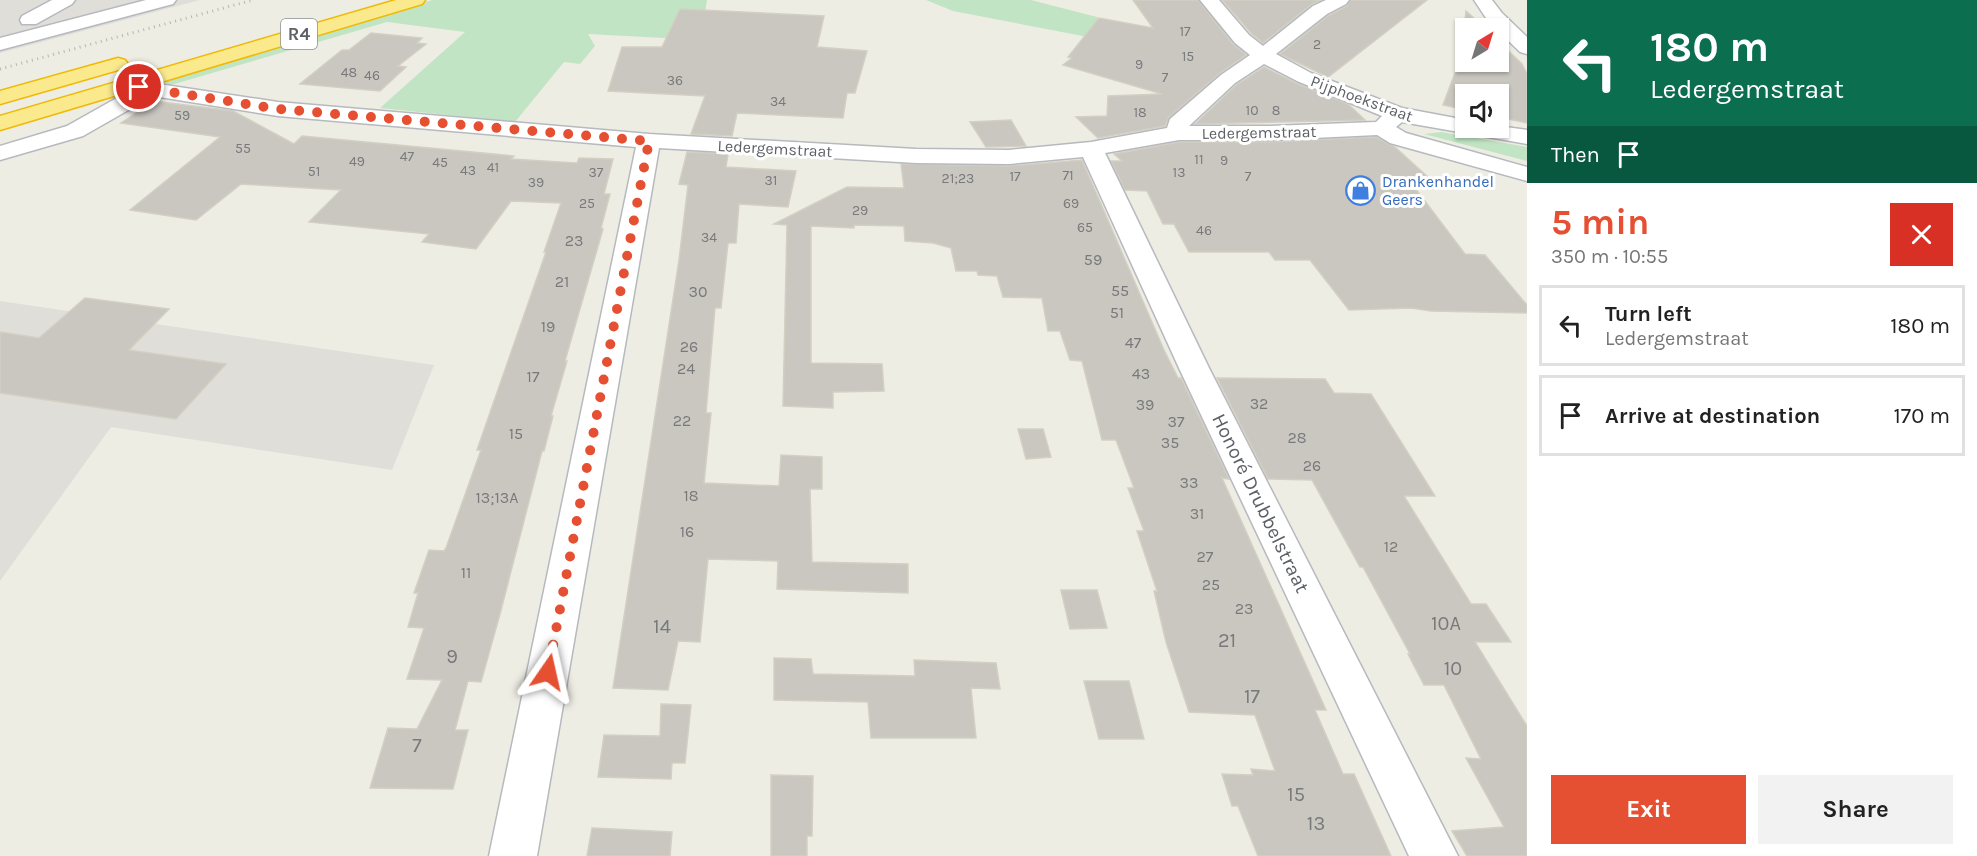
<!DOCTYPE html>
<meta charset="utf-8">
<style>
:root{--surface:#fff;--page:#f2f2f2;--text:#222;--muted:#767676;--line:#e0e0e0;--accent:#e65032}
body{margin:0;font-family:Karla,sans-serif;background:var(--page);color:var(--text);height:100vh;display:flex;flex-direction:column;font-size:22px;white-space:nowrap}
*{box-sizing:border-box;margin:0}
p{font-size:20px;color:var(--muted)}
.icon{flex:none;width:33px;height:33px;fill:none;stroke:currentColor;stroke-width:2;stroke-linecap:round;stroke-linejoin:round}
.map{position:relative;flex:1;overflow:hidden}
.sheet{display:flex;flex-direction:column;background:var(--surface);width:450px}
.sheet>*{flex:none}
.hud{background:#0b6e4f;color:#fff;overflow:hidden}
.needle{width:39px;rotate:38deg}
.controls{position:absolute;left:1455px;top:18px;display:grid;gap:12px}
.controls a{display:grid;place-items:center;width:54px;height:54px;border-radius:0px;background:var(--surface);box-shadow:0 2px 4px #0004;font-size:30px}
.pin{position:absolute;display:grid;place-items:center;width:51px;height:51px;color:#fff;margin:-26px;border:3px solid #fff;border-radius:50%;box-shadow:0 2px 6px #0007}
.me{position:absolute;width:66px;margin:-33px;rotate:11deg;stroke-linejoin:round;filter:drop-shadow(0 0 4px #0008)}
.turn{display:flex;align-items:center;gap:21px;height:126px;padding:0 24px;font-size:27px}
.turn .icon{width:78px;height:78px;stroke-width:2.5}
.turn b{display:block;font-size:42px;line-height:51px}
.then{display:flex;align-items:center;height:57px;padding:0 24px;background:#0003;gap:12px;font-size:22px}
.round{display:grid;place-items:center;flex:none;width:63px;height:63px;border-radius:0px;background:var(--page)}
.headline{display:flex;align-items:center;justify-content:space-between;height:102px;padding:0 24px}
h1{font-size:36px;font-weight:700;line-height:45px;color:var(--accent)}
.primary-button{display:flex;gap:12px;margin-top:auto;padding:12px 24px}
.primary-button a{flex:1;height:69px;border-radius:0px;background:var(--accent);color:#fff;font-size:24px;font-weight:700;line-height:69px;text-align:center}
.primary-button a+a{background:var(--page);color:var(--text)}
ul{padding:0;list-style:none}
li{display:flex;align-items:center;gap:18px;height:81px;margin:0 12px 9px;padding:0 12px;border:3px solid var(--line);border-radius:0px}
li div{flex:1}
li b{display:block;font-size:22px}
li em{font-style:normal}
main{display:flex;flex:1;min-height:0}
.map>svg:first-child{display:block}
.industrial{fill:#e0ded8}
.green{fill:#c1e5c4}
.building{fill:#cac7c1;stroke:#d3cfc2;stroke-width:1.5}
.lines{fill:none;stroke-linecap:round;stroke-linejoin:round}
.minor-casing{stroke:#b6b9be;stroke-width:3}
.highway-casing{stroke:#eeba04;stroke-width:3}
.minor{fill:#fff;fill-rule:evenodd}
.highway{fill:#fbe98e;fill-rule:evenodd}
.rail{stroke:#b5b6b6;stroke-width:3;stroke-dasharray:1 4.5;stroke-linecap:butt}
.route{stroke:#e65032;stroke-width:10;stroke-dasharray:0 18}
.labels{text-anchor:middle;stroke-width:6;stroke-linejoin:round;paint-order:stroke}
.far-number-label{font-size:14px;fill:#78797b}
.far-street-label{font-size:16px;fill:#5c5f64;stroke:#fff}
.far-shop-label{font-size:16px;fill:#366cbe;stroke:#fff;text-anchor:start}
.number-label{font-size:16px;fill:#78797b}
.shield{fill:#fff;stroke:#8d8f92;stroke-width:1.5}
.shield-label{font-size:18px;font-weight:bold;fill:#5c5f64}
.street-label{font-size:20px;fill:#5c5f64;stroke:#fff}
.near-number-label{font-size:20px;fill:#78797b}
</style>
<main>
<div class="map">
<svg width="1527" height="856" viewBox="0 0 1527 856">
<rect width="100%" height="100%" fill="#eeede4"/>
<g class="industrial">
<polygon points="0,0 200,0 0,53"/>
<polygon points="0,301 434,365 392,470 111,427 0,581"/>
</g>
<g class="green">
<polygon points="432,0 707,0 701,40 588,34 595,46 580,64 564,62 515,122 380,108 465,32 387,22 171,85 158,80"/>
<polygon points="926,0 1031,0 1097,17 1119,34 1088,37 953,11"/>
<polygon points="1441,132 1527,147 1527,161 1424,134"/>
</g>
<g class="building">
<polygon points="1133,0 1198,0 1233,44 1246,55 1220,73 1169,117 1165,126 1098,138 1076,117 1107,116 1108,96 1162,94 1063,65 1072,58 1068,57 1099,18 1153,28"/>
<polygon points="1222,0 1321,0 1312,4 1263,43 1251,33"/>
<polygon points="1351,0 1427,0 1328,77 1280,54 1328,16 1347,6"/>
<polygon points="680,9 824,16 817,47 867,51 855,93 847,93 843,118 737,113 732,136 691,134 705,96 608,91 622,47 662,47"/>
<polygon points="1466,11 1485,28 1466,28 1466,62 1498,62 1498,41 1522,64 1527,74 1527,123 1498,117 1498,94 1466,94 1466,110 1443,105 1461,57"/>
<polygon points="371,33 422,38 417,43 426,44 398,66 406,67 380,91 300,84 342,50 349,50"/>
<polygon points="1264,67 1296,83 1348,104 1365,120 1195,124 1236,85"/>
<polygon points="154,101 233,111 294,144 302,136 514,156 511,159 577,163 579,158 613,159 604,194 610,194 601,228 603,229 565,361 567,361 551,416 553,416 544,451 542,451 500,614 481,682 468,681 455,730 468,730 453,789 370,788 388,728 417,729 442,680 407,679 424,628 408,627 418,593 414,593 429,550 444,551 446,548 481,450 477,450 546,252 544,252 561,203 511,201 476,249 422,242 429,234 309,222 341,190 241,184 196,220 130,210 220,137 121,123"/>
<polygon points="1011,120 1026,146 986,147 970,122"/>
<polygon points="1376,137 1395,147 1441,189 1415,188 1465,254 1485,255 1527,305 1527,313 1431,311 1411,308 1349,310 1310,260 1275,260 1269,252 1189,252 1174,224 1163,224 1147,191 1125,190 1111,161 1122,161 1114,154 1179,142 1269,142"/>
<polygon points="687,152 728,154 726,167 796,171 788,207 739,204 736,243 728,243 721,308 715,308 706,413 711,413 704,483 779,486 781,455 822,457 822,489 810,489 812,562 908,564 908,593 777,589 778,561 708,559 700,642 678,641 668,690 613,688 679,260 688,185 679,184"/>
<polygon points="1082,160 1164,350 1178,378 1181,378 1229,479 1222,478 1326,710 1315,710 1343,774 1354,774 1391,856 1258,856 1238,806 1232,806 1222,774 1253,775 1251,769 1275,771 1255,715 1189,712 1166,642 1154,591 1157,591 1137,531 1144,531 1128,488 1134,488 1116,440 1102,440 1082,361 1070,360 1060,331 1048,331 1042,298 1003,297 997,276 978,275 977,271 956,271 951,248 933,243 905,241 904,226 854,225 854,228 811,226 811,363 882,364 884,391 833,392 833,408 783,406 787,225 774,224 847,187 904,188 901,164 1009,166"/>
<polygon points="85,298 169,309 129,350 226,364 176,419 0,393 0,332 39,338"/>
<polygon points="1217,378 1325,379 1334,393 1371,394 1435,496 1404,496 1471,604 1486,604 1511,642 1475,642 1527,726 1527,856 1467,856 1452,831 1504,827 1466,758 1481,759 1444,685 1424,685 1408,654 1410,654 1363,567 1360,567 1312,480 1268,479"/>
<polygon points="1018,429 1043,429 1051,457 1026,459"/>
<polygon points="1061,590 1097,590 1107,628 1070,629"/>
<polygon points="774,658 811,659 813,674 915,676 914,660 996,663 1000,689 971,688 976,738 871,738 868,702 774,700"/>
<polygon points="1084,681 1129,681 1144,739 1099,739"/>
<polygon points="661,704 691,705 685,763 672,763 671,779 598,777 604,735 660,736"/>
<polygon points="771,775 813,776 812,836 807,836 807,856 771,856"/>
<polygon points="592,828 672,832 670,856 587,856"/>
</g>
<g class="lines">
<defs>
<g id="minor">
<polygon points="52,0 75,0 72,4 36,24 22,24 20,20 22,16"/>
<polygon points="146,0 176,0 173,4 0,50 0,38"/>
<path d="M1200,0H1219L1249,35L1263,46L1313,6L1326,0H1349L1346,4L1327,14L1276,54L1311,73L1402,108L1466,120V128H1498V126L1527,130V144L1402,122L1396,127L1406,133L1527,167V181L1390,143L1377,135L1269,140H1179L1105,153L1209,368L1458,856H1409L1179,368L1083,157L1009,164L916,163L659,148L537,856H489L636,147L278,116L153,96L83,136L0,160V146L67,126L131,90L128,87L132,83L139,81L278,102L649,134L916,149L1009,150L1091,142L1167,128L1170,119L1221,75L1250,55L1235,43ZM1264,64L1297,81L1382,116L1376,122L1269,126H1189L1235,83Z"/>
<polygon points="1474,0 1492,0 1502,13 1527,37 1527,54 1520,52 1488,21"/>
</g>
<g id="highway">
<polygon points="396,0 425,0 422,4 0,130 0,116"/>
<polygon points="118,58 125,60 128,64 125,68 0,104 0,91"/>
</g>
</defs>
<use href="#minor" class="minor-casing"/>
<use href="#highway" class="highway-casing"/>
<use href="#minor" class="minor"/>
<use href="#highway" class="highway"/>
<polyline class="rail" points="0,69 253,0"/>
</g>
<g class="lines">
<polyline class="route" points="139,87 278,109 649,141 548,672"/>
</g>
<defs>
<symbol id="shop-ring" viewBox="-11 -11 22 22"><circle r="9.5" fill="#fff" stroke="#3f7fe0" stroke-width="1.5"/><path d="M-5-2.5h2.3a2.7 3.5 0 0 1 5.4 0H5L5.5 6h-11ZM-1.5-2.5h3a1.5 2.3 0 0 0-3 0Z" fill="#3f7fe0"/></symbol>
</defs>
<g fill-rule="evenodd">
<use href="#shop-ring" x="1344" y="174" width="33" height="33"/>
</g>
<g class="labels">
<g class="far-number-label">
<text x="1185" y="36">17</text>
<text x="1317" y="49">2</text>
<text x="1188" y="61">15</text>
<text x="1139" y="69">9</text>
<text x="349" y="77">48</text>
<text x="372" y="80">46</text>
<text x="1165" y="82">7</text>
<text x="675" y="85">36</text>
<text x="778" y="106">34</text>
<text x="1252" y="115">10</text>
<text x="1276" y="115">8</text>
<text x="1140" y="117">18</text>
<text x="182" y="120">59</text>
<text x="243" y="153">55</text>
<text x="407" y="161">47</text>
<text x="1199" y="164">11</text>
<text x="1224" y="165">9</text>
<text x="357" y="166">49</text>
<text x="440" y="167">45</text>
<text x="493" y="172">41</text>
<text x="468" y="175">43</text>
<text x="314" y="176">51</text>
<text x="596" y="177">37</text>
<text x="1179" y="177">13</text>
<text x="1068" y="180">71</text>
<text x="1015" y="181">17</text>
<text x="1248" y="181">7</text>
<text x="958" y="183">21;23</text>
<text x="771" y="185">31</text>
<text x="536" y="187">39</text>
<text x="587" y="208">25</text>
<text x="1071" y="208">69</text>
<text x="860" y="215">29</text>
<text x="1085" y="232">65</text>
<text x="1204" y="235">46</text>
<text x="709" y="242">34</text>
</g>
<g class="far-street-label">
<text transform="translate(1362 98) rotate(20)" y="6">Pijphoekstraat</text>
<text transform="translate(1259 132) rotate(-1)" y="6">Ledergemstraat</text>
<text transform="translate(775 148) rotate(3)" y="6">Ledergemstraat</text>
</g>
<g class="far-shop-label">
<text x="1382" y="187">Drankenhandel<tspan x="1382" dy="18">Geers</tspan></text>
</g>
<g class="number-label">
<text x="574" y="246">23</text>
<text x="1093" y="265">59</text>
<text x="562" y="287">21</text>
<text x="1120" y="296">55</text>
<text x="698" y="297">30</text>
<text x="1117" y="318">51</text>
<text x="548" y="332">19</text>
<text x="1133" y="348">47</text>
<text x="689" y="352">26</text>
<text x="686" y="374">24</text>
<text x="1141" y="379">43</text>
<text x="533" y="382">17</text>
<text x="1259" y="409">32</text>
<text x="1145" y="410">39</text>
<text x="682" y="426">22</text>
<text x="1176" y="427">37</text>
<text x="516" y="439">15</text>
<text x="1297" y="443">28</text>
<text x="1170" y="448">35</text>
<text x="1312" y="471">26</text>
<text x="1189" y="488">33</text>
<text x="691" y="501">18</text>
<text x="497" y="503">13;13A</text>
<text x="1197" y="519">31</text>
<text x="687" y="537">16</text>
<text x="1391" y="552">12</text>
<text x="1205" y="562">27</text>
<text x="466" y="578">11</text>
<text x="1211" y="590">25</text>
<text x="1244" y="614">23</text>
</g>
<rect class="shield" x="281" y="19" width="36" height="30" rx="4.5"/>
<g class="shield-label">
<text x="299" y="40">R4</text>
</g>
<g class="street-label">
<text transform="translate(1261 503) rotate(64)" y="7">Honoré Drubbelstraat</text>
</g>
<g class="near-number-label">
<text x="1446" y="630">10A</text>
<text x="662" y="633">14</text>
<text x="1227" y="647">21</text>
<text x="452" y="663">9</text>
<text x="1453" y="675">10</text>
<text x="1252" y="703">17</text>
<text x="417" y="752">7</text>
<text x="1296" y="801">15</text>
<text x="1316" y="830">13</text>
</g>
</g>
</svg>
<div class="controls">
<a><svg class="needle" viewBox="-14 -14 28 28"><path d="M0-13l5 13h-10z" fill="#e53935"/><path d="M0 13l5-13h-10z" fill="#767676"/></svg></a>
<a><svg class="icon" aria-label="sound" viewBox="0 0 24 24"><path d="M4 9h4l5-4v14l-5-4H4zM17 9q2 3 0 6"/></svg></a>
</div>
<div class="pin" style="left:139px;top:87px;background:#d93025"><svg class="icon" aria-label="arrive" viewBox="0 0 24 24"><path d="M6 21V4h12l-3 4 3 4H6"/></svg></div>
<svg class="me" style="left:548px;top:672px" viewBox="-20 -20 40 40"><path d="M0-17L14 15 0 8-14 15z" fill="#e65032" stroke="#fff" stroke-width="4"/></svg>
</div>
<section class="sheet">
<div class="hud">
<div class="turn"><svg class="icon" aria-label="left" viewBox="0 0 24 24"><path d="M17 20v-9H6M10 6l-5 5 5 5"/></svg><div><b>180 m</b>Ledergemstraat</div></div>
<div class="then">Then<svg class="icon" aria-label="arrive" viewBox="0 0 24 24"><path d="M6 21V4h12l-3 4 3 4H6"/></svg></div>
</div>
<div class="headline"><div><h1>5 min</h1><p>350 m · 10:55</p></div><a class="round" style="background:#d93025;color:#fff"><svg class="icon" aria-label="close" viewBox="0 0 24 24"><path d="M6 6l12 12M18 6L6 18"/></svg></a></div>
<ul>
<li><svg class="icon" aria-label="left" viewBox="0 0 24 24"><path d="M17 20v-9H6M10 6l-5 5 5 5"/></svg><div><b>Turn left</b><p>Ledergemstraat</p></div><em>180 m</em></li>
<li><svg class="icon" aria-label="arrive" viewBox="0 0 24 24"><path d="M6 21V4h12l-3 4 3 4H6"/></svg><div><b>Arrive at destination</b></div><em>170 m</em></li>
</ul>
<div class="primary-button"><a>Exit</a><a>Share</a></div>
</section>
</main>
